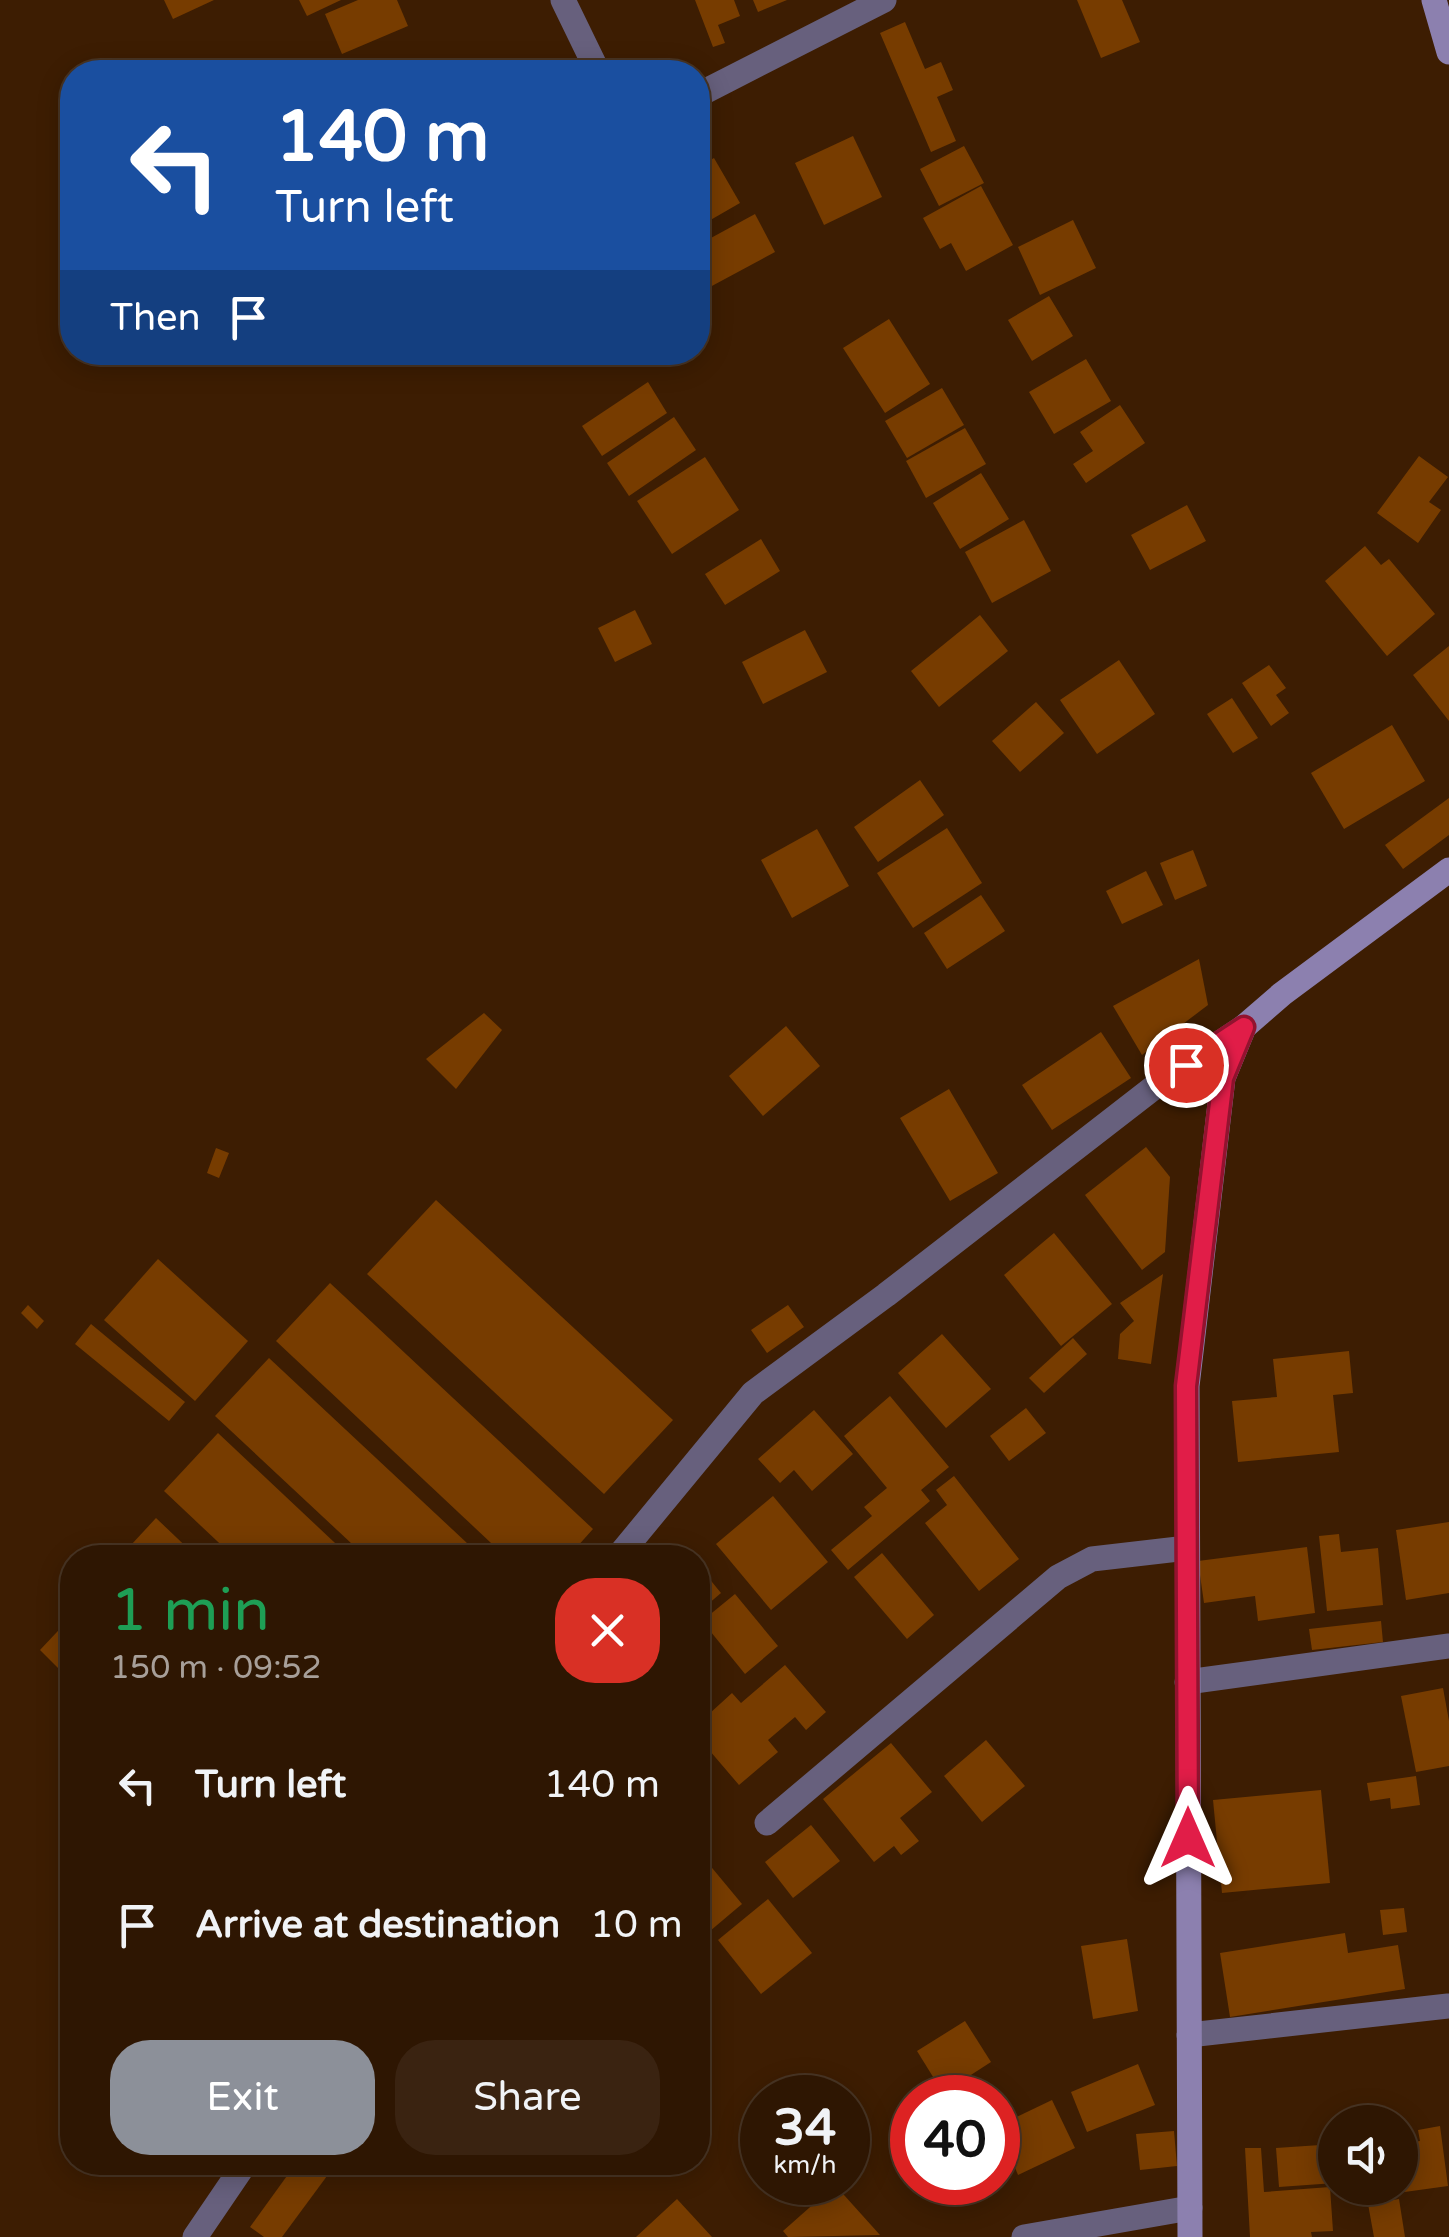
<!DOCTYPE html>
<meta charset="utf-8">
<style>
:root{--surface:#2e1602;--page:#3a2311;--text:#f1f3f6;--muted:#a79f99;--line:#493524;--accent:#8c9099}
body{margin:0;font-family:"Varela Round",sans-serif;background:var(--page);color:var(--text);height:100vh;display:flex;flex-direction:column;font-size:38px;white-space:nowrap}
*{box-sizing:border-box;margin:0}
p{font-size:32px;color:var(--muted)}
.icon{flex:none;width:55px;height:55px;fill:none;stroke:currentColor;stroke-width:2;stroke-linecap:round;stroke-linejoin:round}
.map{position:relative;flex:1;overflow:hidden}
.drawer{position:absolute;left:60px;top:1545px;width:650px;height:630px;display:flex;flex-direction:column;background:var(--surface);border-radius:40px;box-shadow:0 5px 25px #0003,0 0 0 2px var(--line)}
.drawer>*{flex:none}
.guide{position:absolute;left:60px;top:60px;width:650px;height:305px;border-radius:40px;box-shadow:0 5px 25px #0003,0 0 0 2px var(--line);background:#1a4fa0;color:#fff;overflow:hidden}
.buttons{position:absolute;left:1318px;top:2105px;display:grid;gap:20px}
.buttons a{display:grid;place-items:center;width:100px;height:100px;border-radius:50%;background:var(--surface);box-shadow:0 5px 25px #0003,0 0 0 2px var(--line);font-size:50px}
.speed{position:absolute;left:740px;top:2075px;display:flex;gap:20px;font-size:50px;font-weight:700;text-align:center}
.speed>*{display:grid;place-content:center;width:130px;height:130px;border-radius:50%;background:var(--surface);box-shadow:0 5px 25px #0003,0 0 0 2px var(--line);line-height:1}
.speed small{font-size:25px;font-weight:400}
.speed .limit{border:15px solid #d22;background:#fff;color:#111}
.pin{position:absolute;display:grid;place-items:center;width:85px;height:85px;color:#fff;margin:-42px;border:5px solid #fff;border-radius:50%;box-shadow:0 2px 10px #0007}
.me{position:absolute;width:110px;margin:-55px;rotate:0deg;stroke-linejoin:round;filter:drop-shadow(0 0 8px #0008)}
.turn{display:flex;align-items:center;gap:35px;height:210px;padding:0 50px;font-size:45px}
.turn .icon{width:130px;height:130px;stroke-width:2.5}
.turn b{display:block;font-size:70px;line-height:85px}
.then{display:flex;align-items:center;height:95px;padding:0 50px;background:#0003;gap:20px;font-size:38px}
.round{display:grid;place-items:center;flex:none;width:105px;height:105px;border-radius:40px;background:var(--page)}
.overview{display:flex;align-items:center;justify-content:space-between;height:170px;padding:0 50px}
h1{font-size:60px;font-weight:600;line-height:75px;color:#1e9e55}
.button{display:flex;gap:20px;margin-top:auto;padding:20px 50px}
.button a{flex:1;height:115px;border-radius:40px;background:var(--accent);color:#fff;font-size:40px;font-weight:600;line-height:115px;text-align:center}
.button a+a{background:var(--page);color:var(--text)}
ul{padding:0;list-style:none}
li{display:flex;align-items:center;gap:30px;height:140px;padding:0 50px}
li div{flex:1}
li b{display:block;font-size:38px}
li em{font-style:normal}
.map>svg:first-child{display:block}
.building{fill:#773c00}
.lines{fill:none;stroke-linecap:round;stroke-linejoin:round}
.street{stroke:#67607d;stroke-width:25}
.secondary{stroke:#8c80af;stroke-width:25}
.route-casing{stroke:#92132f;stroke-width:25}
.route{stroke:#e11d48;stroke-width:18}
</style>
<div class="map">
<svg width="1449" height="2237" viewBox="0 0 1449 2237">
<rect width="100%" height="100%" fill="#3d1d02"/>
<g class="building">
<polygon points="164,0 214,0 173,19"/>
<polygon points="299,0 341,0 307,16"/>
<polygon points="358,0 397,0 408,26 342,54 325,14"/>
<polygon points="695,0 734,0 740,16 718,25 725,43 713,47"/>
<polygon points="753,0 787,0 758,12"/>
<polygon points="1077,0 1122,0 1140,42 1101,58"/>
<polygon points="905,22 925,69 941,62 953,90 937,97 956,141 931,152 880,33"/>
<polygon points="418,61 424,72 392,72"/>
<polygon points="853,136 882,197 824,225 795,163"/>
<polygon points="964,146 984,183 939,206 920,169"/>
<polygon points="714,158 740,203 707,222 698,206 698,167"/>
<polygon points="981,186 1013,245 966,271 951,243 940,249 923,218"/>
<polygon points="755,214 775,252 710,287 698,264 698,245"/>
<polygon points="1073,220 1096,268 1040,295 1018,247"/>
<polygon points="1049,296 1073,336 1032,361 1008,320"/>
<polygon points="889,319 930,384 885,413 843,348"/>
<polygon points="1086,359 1111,401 1054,434 1029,392"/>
<polygon points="648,382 667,413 602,456 582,426"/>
<polygon points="942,388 964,425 907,458 885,421"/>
<polygon points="1120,405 1145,443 1086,483 1073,464 1093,451 1080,432"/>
<polygon points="674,417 696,450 629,496 607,463"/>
<polygon points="965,428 986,464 926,498 906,461"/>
<polygon points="1419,456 1448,477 1429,502 1441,510 1418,543 1377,513"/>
<polygon points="705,457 739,510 672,554 637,501"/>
<polygon points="981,473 1009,519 960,549 933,503"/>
<polygon points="1187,505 1206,541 1150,570 1131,535"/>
<polygon points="1024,520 1051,571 992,603 965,552"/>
<polygon points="761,539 780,571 725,605 705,574"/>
<polygon points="1365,546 1381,565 1389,559 1435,614 1387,656 1325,581"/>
<polygon points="635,610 652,644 615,662 598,628"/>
<polygon points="980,615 1008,651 939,707 911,671"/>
<polygon points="805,630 827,672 763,704 742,662"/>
<polygon points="1449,646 1449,721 1413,675"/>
<polygon points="1119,660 1155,714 1097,754 1060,700"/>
<polygon points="1269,665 1286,688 1276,695 1289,713 1271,726 1242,683"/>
<polygon points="1232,698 1258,738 1233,753 1207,714"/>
<polygon points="1036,702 1064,733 1020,772 992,741"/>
<polygon points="1392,725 1425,781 1344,829 1311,773"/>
<polygon points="920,780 944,815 878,862 854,827"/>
<polygon points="1449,798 1449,835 1403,869 1385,845"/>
<polygon points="947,828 982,883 913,928 877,873"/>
<polygon points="817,829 849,886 792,918 761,860"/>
<polygon points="1193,850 1207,886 1175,900 1160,863"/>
<polygon points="1146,871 1163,905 1122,924 1106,891"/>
<polygon points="981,895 1005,931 947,969 924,933"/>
<polygon points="1199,959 1208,1005 1142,1055 1113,1006"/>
<polygon points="484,1013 502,1030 456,1089 426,1059"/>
<polygon points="786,1026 820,1066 763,1116 729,1076"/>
<polygon points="1101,1032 1131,1078 1052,1130 1022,1085"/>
<polygon points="949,1089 998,1173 950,1201 900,1118"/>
<polygon points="1146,1147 1170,1177 1165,1252 1142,1270 1085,1195"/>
<polygon points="216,1148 229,1153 219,1178 207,1173"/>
<polygon points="436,1200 673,1420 604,1494 367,1274"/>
<polygon points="1054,1233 1112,1304 1061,1346 1004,1275"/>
<polygon points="158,1259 248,1341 195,1401 104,1320"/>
<polygon points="1163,1274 1151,1364 1118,1359 1120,1334 1134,1321 1120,1303"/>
<polygon points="330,1283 593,1529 567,1558 507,1558 276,1341"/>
<polygon points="28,1305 44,1321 37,1329 21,1313"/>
<polygon points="788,1305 804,1327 767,1353 751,1330"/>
<polygon points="91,1324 185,1402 169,1421 75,1344"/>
<polygon points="942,1334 991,1389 946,1428 898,1373"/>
<polygon points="1073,1338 1087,1354 1044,1393 1029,1378"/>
<polygon points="1349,1351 1353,1393 1333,1395 1339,1452 1238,1462 1232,1401 1277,1397 1273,1359"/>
<polygon points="269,1358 483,1558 367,1558 215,1416"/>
<polygon points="890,1396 949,1467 921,1490 930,1501 848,1570 831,1550 872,1516 864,1507 887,1488 844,1436"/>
<polygon points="1026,1408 1046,1433 1009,1461 990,1436"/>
<polygon points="814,1410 853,1454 812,1491 794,1470 780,1483 758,1459"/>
<polygon points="218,1433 351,1558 235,1558 164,1491"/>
<polygon points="954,1476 1019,1559 979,1591 925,1523 947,1505 936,1490"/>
<polygon points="773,1496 828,1562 771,1610 716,1544"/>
<polygon points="156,1518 198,1558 119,1558"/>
<polygon points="1449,1522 1449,1593 1406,1600 1396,1530"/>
<polygon points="1339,1534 1341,1552 1378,1548 1383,1605 1327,1611 1319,1536"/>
<polygon points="1307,1547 1315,1613 1258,1621 1255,1596 1204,1603 1198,1561"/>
<polygon points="882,1553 934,1615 907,1639 854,1577"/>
<polygon points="698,1565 721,1593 700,1611 698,1607"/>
<polygon points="735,1594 778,1646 745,1674 702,1621"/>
<polygon points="72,1616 72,1682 40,1650"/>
<polygon points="1381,1621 1383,1642 1312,1650 1309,1629"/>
<polygon points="785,1665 826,1712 806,1730 795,1717 768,1740 778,1752 739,1785 698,1737 698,1724 732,1693 741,1703"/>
<polygon points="1443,1688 1449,1721 1449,1766 1416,1772 1401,1696"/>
<polygon points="986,1740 1025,1786 982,1822 944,1776"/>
<polygon points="891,1743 932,1792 900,1818 919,1841 901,1855 894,1846 874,1862 823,1799"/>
<polygon points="1416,1776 1420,1805 1391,1809 1390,1798 1370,1801 1367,1783"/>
<polygon points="1321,1790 1330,1883 1222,1893 1213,1800"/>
<polygon points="811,1825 840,1861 793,1898 765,1862"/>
<polygon points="698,1851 742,1904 710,1931 698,1917"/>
<polygon points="768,1899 812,1953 761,1994 718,1940"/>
<polygon points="1404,1908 1407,1932 1383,1935 1380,1910"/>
<polygon points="1345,1933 1348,1953 1398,1945 1405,1989 1230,2017 1220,1953"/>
<polygon points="1127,1939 1138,2011 1093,2019 1081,1946"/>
<polygon points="965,2021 991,2062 943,2093 917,2051"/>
<polygon points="1138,2064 1155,2105 1087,2132 1071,2092"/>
<polygon points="1052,2100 1075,2148 1018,2175 998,2126"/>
<polygon points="1440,2126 1448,2186 1383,2195 1383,2188 1400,2188 1400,2144 1420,2141 1418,2130"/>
<polygon points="1174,2131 1177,2166 1140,2170 1136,2134"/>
<polygon points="1335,2144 1335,2183 1279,2187 1276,2148"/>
<polygon points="1245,2148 1261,2148 1264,2192 1330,2187 1333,2231 1311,2232 1312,2237 1250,2237"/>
<polygon points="297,2162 309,2162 327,2176 282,2237 264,2237 250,2227"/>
<polygon points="835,2185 880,2235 788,2237 783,2231"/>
<polygon points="677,2199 712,2237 636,2237"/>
<polygon points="1399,2199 1405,2237 1374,2237 1368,2204"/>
</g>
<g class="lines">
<g class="street">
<polyline points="563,0 598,72"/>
<polyline points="698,95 884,0"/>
<polyline points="617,1558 753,1393 886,1295 1157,1085 1244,1027"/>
<polyline points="1187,1682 1449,1646"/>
<polyline points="767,1823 1058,1577 1092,1559 1187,1548"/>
<polyline points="1189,2035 1448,2006"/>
<polyline points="195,2237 246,2162"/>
<polyline points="1024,2237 1190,2208"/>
</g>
<g class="secondary">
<polyline points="1434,0 1449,52"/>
<polyline points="1190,2237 1187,1386 1223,1078 1244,1027 1282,994 1449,870"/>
</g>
</g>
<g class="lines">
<defs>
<polyline id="route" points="1186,1065 1244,1027 1223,1078 1186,1386 1188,1838"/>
</defs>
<use href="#route" class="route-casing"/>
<use href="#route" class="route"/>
</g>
</svg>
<div class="buttons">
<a><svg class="icon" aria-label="sound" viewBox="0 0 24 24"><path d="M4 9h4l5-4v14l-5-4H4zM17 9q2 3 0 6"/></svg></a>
</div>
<div class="speed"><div>34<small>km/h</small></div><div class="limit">40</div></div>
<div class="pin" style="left:1186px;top:1065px;background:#d93025"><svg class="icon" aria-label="arrive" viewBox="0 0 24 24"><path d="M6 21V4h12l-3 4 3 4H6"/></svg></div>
<svg class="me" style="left:1188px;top:1838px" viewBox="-20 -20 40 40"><path d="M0-17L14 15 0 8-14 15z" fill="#e11d48" stroke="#fff" stroke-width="4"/></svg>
<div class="guide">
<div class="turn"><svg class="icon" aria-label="left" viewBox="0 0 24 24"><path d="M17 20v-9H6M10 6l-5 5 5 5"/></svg><div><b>140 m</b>Turn left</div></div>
<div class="then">Then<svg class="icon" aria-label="arrive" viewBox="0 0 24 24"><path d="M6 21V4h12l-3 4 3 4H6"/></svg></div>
</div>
<section class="drawer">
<div class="overview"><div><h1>1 min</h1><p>150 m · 09:52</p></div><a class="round" style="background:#d93025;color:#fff"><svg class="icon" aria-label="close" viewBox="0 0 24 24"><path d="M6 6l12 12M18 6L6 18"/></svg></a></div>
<ul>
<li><svg class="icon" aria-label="left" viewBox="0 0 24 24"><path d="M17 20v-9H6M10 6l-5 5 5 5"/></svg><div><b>Turn left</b></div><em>140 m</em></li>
<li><svg class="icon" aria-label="arrive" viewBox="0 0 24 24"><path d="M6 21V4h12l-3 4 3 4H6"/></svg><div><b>Arrive at destination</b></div><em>10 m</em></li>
</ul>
<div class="button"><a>Exit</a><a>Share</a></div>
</section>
</div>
